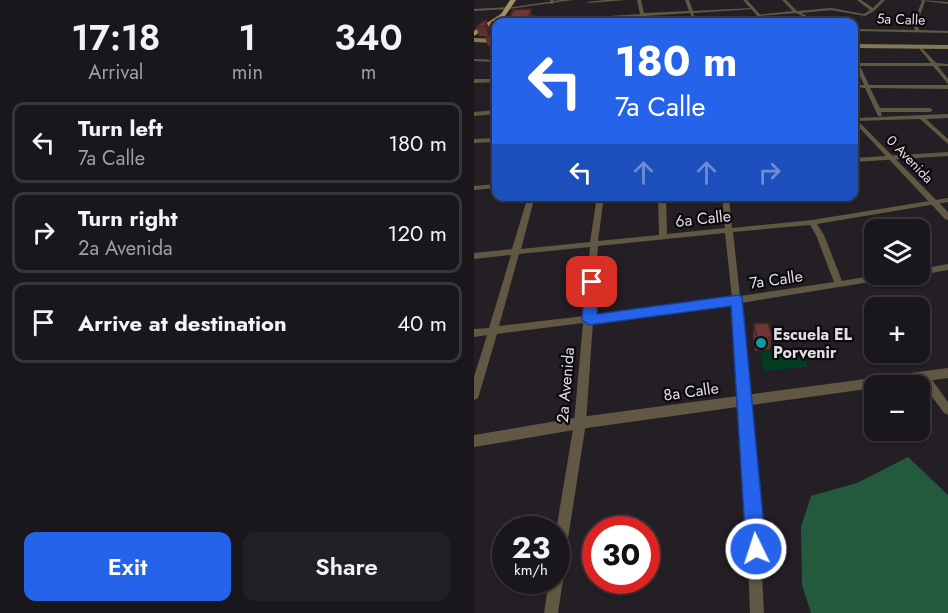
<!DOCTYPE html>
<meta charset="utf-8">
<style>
:root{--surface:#1a171c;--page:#232025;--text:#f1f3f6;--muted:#9f9fa3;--line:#38363b;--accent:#2563eb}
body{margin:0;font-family:Jost,sans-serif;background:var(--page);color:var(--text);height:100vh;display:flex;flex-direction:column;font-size:22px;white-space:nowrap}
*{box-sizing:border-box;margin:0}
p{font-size:20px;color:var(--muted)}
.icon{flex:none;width:33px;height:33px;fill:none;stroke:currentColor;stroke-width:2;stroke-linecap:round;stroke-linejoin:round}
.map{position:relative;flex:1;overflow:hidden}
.drawer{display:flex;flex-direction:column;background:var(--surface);width:474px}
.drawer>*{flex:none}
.hud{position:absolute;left:18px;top:18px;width:366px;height:183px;border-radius:12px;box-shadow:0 2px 4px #0004,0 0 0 2px var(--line);background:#2563eb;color:#fff;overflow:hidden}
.controls{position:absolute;left:390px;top:219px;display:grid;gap:12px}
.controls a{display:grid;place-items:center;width:66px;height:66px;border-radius:12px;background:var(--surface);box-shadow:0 2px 4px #0004,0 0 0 2px var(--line);font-size:30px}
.speed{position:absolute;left:18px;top:516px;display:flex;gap:12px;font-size:30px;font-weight:700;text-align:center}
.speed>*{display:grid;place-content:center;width:78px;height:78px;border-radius:50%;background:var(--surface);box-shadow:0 2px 4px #0004,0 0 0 2px var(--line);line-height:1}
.speed small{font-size:15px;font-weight:400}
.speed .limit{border:9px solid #d22;background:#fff;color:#111}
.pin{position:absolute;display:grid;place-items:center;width:51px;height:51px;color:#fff;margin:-26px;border-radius:12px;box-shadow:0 3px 9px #0006}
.me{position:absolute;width:66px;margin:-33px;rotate:356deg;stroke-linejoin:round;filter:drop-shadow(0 0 4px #0008)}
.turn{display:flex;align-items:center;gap:21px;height:126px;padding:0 24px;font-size:27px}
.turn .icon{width:78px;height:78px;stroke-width:2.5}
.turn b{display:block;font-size:42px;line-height:51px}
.lanes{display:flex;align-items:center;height:57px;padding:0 24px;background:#0003;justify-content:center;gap:30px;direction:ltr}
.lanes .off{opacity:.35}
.eta{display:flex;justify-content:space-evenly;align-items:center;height:102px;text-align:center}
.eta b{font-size:36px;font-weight:600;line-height:42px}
.primary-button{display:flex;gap:12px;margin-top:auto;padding:12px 24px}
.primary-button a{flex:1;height:69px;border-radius:12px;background:var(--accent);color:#fff;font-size:24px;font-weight:600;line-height:69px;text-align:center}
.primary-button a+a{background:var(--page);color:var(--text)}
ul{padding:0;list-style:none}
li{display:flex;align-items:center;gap:18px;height:81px;margin:0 12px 9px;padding:0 12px;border:3px solid var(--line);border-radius:12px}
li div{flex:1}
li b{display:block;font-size:22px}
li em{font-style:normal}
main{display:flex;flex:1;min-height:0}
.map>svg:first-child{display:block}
.green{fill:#023c23}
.forest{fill:#235a3d}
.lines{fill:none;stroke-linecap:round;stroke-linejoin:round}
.minor{fill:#605843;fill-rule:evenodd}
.tertiary{fill:#605843;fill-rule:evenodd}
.secondary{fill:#847855;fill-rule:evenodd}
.primary{fill:#a09063;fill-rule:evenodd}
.wall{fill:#5f302e}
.shaded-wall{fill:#4d2726}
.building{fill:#6e3836;stroke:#4d2726;stroke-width:1.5}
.route{fill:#2563eb;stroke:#184099;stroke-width:1.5}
.culture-dot{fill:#0f9aa8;stroke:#0b090c;stroke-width:2}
.labels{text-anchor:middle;stroke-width:4.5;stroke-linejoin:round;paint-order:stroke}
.far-street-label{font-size:14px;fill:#e2dfe4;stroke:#0b090c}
.street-label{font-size:16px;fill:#e2dfe4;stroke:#0b090c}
.poi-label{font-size:16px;font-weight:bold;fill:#e2dfe4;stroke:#0b090c;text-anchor:start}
</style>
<main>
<section class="drawer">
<div class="eta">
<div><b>17:18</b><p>Arrival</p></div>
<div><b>1</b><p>min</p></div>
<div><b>340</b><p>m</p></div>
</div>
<ul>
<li><svg class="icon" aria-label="left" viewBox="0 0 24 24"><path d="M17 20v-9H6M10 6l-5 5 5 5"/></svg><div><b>Turn left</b><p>7a Calle</p></div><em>180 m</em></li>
<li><svg class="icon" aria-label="right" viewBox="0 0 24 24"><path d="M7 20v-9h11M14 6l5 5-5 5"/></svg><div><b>Turn right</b><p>2a Avenida</p></div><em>120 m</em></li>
<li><svg class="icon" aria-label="arrive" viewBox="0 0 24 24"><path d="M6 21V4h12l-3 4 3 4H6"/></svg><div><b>Arrive at destination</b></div><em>40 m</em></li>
</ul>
<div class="primary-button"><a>Exit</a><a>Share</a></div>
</section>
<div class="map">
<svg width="474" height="613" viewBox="0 0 474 613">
<rect width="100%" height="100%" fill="#231f25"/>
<polygon class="green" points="328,348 334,367 290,371 286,351"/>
<polygon class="forest" points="434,457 474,495 474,613 337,613 328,585 327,527 337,496 383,483"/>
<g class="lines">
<g class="minor">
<polygon points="76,0 80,0 79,4 77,4"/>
<polygon points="131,0 152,0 115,3 113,2"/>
<polygon points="163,0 167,0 170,13 215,11 211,0 215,0 219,11 279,8 281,9 219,13 221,18 219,19 216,13 171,16 172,22 168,22 167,16 106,19 104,18 166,14"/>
<polygon points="308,0 312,0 323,11 357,8 390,14 396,10 383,0 387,0 399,8 407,0 411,0 400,11 391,16 357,10 327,13 345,22 341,22 322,13 284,16 282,15 319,11"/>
<polygon points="446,0 474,2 474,4 451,1 443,24 445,30 474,31 474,33 380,31 380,29 441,30 439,24 448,1"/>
<polygon points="36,7 35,9 0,11 0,9"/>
<polygon points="288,17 287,19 219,22 221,21"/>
<polygon points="446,46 462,63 474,64 474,66 464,66 474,79 474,84 459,66 386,66 395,85 474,85 474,89 396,88 406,108 456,108 459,110 456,112 407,112 408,116 404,116 391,88 380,87 380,85 390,85 381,65 380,65 380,56 382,56 385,63 457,63 444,47"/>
<polygon points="0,59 22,60 22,62 0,61"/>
<polygon points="0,79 22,79 22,82 0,83"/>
<polygon points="22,110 22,114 0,116 0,112"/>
<polygon points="474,114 474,118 452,119 474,139 474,144 446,119 380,121 380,119 381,118"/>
<polygon points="22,138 22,142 0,143 0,139"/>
<polygon points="474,152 474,156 380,162 380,158"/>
<polygon points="22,184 22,188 0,190 0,186"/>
<path d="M54,196H61L47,249L116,242L123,196H130L124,241L185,235L184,196H192L193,234L251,228L248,196H255L258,228L338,220L474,198V202L343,224L350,235L368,281L408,274H434L433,276L267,303L282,456L290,613H276L270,456L258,304L119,322L112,423L88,577L89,580L84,613H70L75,580H82V531L100,423L109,323L23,334L5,395L4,398L0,400V377L13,335L0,337V329L15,328L37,255L0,259V253L38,249ZM336,225L342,235L360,282L266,296L259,232ZM251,233L258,298L119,315L124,246ZM116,247L110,316L25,326L45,254Z"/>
<polygon points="474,264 474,270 446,275 445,274 446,269"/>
<polygon points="449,372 453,373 474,402 474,415 470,413 445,379 444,376 445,373"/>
</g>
<g class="tertiary">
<polygon points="87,0 99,0 35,9 33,8"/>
<polygon points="269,0 273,0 293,22 289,22"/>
<polygon points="380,117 474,212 474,220 471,219 380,122"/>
<polygon points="474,368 474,378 419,386 400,386 400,388 106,429 0,447 0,435 106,417"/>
</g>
<g class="secondary">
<polygon points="0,38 22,39 22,43 0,42"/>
<polygon points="380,44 474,45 474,49 380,48"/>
</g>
<polygon class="primary" points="36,0 42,0 31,16 0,36 0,31 27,14"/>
</g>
<g class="wall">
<polygon points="57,9 58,16 61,16 63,22 22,22 22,46 14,46 11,37 13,36 5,36 2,27 12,20 15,29 14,36 17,35 15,27 18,22 35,21 39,10"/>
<polygon points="280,324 298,337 296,349 281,351 279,336"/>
</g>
<polygon class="shaded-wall" points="12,20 15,29 14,36 11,26"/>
<g class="building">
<polygon points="57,9 55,16 61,16 60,22 22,22 22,35 21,37 11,37 21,34 21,28 15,27 18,22 35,21 39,10"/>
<polygon points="12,20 11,26 2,27"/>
<polygon points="294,323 298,337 283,338 280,324"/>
</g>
<polygon class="route" points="118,277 124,282 123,314 264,295 268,297 292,549 289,556 282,559 275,556 272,549 257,306 115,325 108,320 111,282"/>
<circle class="culture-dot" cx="287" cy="343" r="6"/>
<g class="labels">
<g class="far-street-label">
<text transform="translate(427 19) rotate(2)" y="5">5a Calle</text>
<text transform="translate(436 159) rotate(46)" y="5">0 Avenida</text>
</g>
<g class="street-label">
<text transform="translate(229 218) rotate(-6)" y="6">6a Calle</text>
<text transform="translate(302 279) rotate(-8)" y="6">7a Calle</text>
<text transform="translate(91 385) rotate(-85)" y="6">2a Avenida</text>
<text transform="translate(217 391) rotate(-8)" y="6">8a Calle</text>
</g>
<g class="poi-label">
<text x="299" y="340">Escuela EL<tspan x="299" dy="18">Porvenir</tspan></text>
</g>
</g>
</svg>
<div class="controls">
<a><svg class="icon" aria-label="layers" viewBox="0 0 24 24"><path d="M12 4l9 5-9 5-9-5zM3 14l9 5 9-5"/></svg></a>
<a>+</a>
<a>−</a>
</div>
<div class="speed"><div>23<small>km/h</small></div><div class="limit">30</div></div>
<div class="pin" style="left:118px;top:282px;background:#d93025"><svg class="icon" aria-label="arrive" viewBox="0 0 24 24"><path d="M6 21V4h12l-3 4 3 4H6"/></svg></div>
<svg class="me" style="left:282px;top:549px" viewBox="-20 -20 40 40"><circle r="17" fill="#2563eb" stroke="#fff" stroke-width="3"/><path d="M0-11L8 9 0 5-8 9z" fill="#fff"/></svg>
<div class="hud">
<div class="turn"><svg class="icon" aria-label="left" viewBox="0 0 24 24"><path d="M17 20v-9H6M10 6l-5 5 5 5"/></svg><div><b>180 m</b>7a Calle</div></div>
<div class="lanes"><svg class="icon" aria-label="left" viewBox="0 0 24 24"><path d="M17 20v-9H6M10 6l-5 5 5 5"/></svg><svg class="icon off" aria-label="ahead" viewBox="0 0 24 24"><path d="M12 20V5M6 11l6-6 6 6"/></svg><svg class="icon off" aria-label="ahead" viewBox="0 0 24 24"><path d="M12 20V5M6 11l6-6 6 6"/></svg><svg class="icon off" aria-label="right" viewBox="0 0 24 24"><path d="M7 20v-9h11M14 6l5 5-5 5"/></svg></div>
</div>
</div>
</main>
